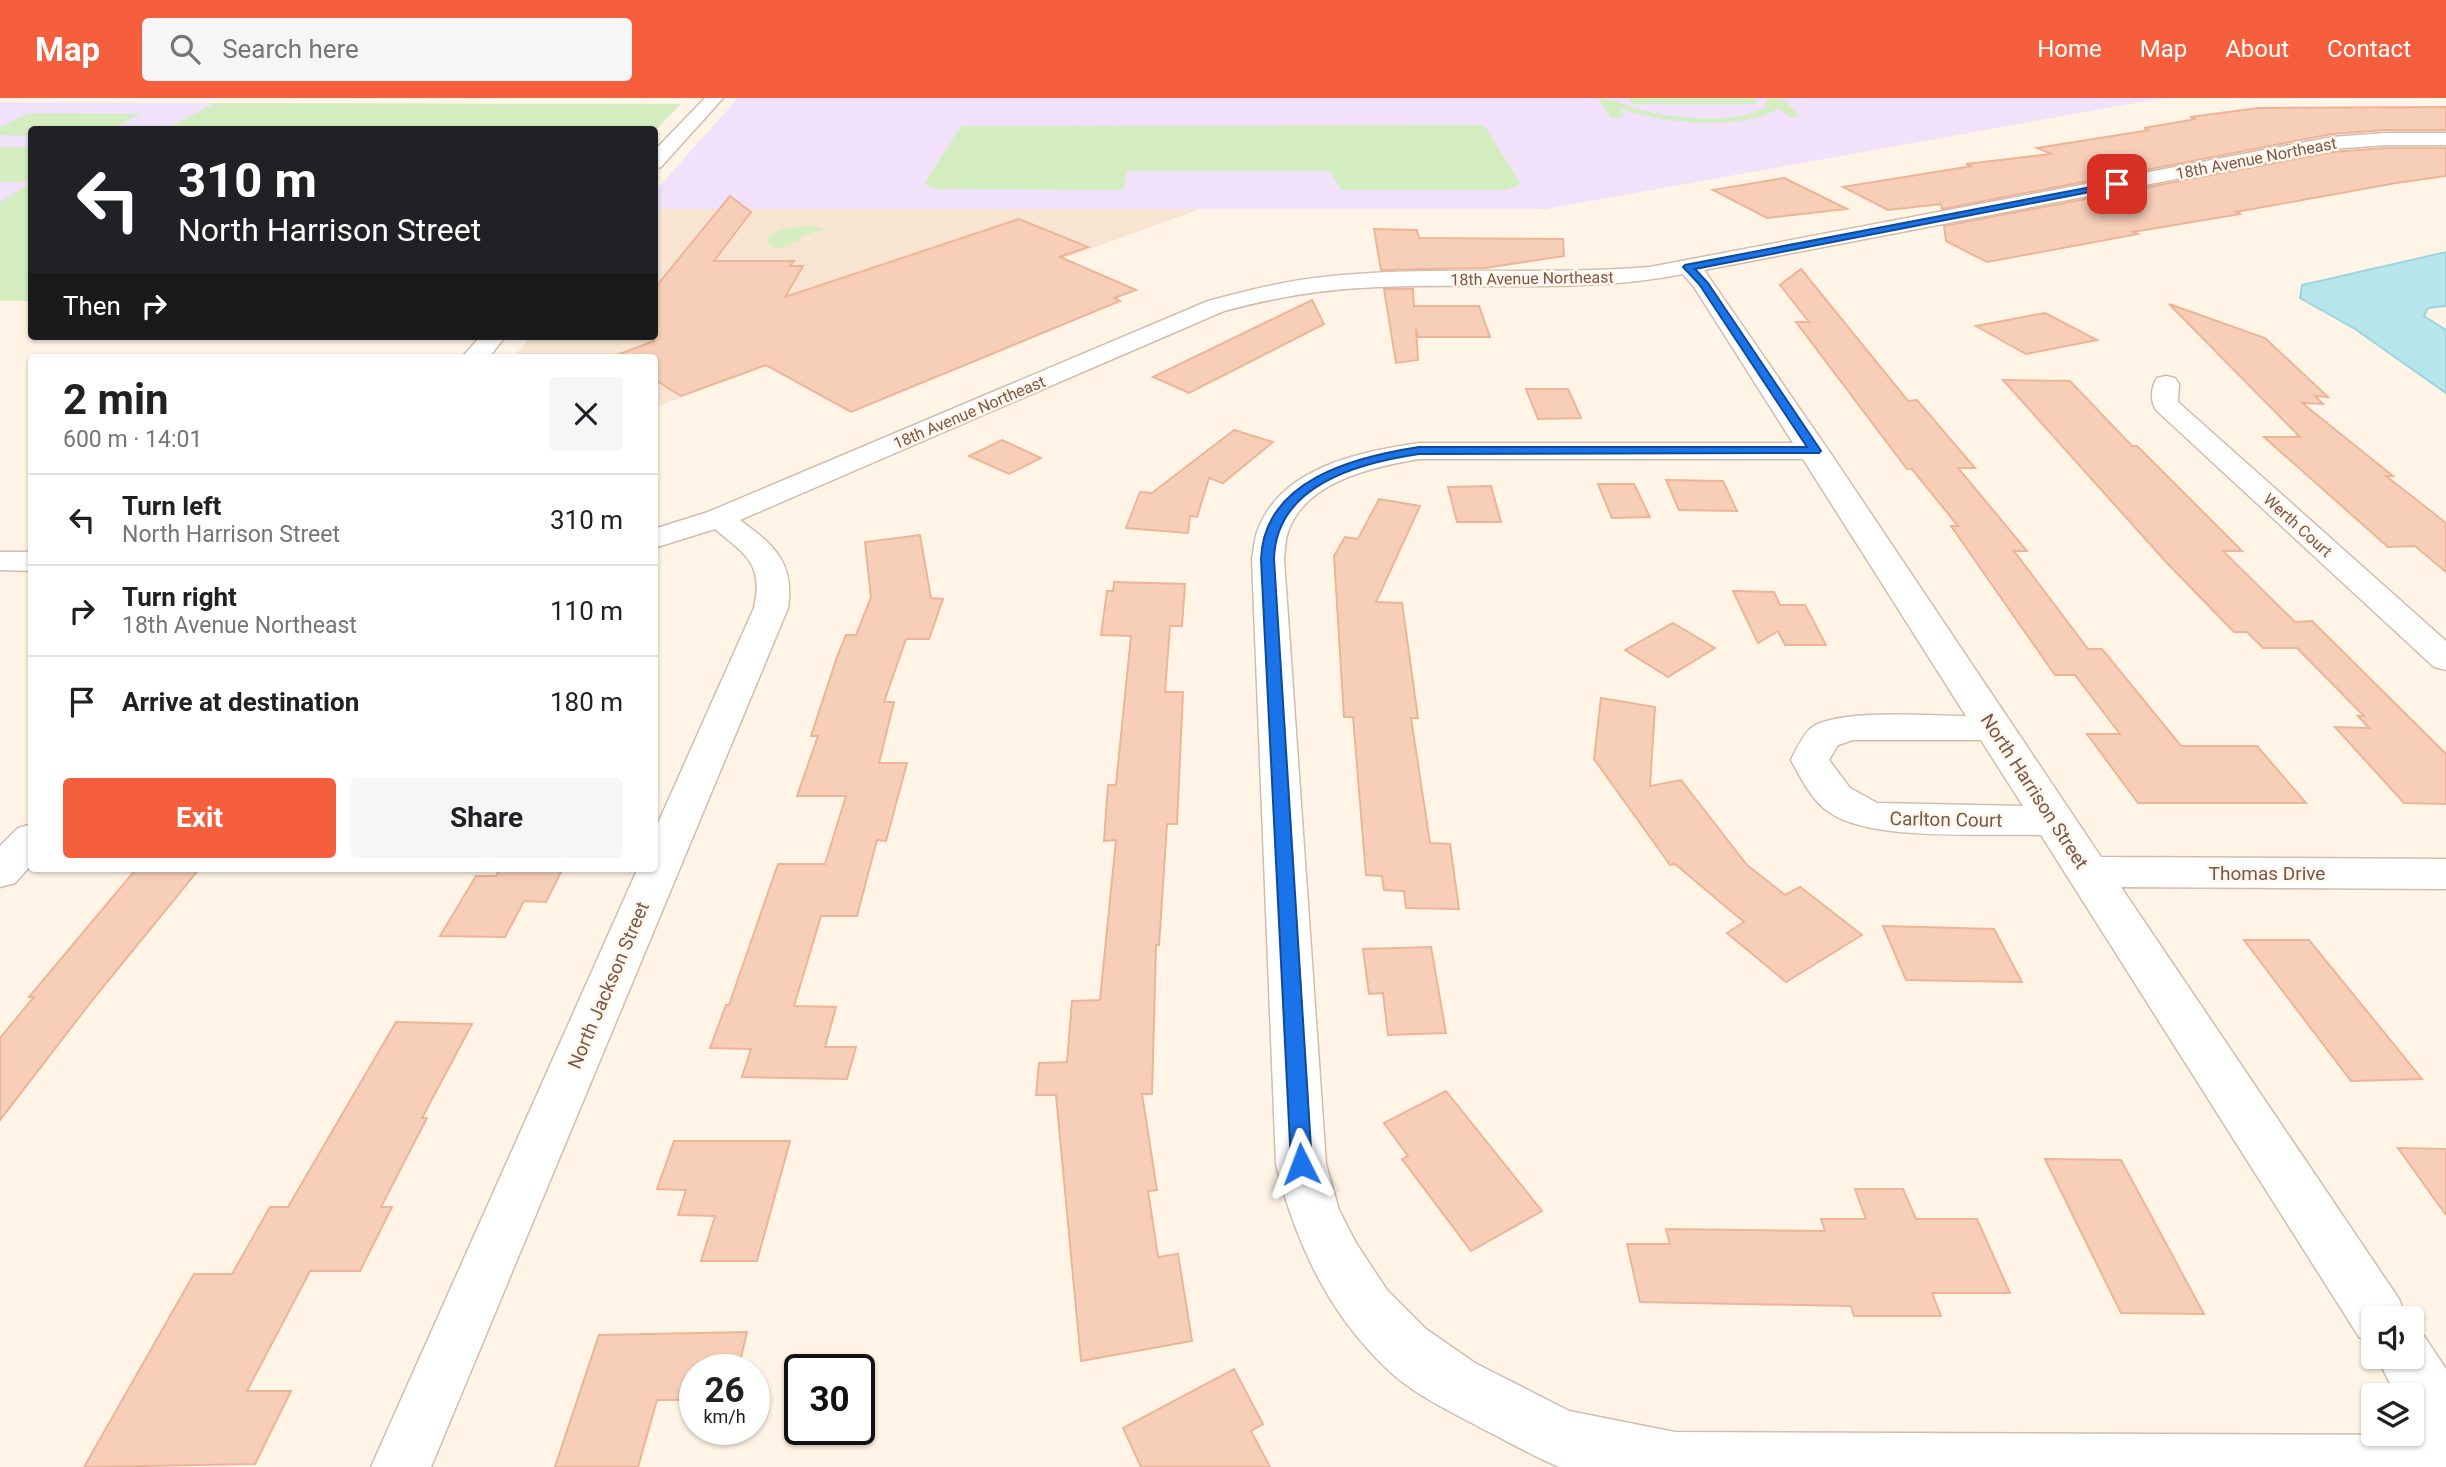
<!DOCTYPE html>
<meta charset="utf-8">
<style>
:root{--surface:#fff;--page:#f6f6f6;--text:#202124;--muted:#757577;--line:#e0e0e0;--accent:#f65f3d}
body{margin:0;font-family:Roboto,sans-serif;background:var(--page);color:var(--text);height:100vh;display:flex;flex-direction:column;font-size:26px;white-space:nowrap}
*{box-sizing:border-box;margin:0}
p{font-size:23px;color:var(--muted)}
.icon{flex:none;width:38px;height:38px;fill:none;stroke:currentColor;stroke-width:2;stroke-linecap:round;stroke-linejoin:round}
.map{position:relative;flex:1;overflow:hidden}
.side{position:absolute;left:28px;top:256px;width:630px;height:518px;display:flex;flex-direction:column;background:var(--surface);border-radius:7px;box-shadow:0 2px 5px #0004}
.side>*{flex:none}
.top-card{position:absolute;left:28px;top:28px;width:630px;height:214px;border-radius:7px;box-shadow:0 2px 5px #0004;background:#202124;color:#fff;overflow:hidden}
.fabs{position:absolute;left:2361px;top:1208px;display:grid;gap:14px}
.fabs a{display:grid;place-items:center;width:63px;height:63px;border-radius:7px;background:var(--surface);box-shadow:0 2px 5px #0004;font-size:35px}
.speed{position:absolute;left:679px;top:1256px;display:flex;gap:14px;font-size:35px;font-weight:700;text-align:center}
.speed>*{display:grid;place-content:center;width:91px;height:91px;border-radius:50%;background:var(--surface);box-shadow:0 2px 5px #0004;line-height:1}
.speed small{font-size:18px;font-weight:400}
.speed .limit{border:4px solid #111;border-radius:10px;background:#fff;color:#111}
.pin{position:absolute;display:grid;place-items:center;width:60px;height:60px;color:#fff;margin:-30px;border-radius:14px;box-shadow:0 4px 10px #0006}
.me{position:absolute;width:77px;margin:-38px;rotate:357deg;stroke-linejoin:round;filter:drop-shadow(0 0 5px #0008)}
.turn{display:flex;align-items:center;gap:24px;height:147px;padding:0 35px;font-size:32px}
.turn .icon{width:91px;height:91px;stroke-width:2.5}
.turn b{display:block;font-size:49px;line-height:60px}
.then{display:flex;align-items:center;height:66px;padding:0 35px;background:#0003;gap:14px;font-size:26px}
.round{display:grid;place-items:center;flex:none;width:74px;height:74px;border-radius:7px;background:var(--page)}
.head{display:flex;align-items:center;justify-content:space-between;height:119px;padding:0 35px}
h1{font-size:42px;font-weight:700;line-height:52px}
.button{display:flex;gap:14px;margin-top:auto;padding:14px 35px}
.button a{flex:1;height:80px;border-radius:7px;background:var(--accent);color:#fff;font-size:28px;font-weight:700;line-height:80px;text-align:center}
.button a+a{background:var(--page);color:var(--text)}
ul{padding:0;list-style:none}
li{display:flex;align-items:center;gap:21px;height:91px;padding:0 35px;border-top:2px solid var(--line)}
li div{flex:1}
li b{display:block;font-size:26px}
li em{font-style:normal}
header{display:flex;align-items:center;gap:42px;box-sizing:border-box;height:98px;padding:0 35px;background:var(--accent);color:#fff}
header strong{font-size:33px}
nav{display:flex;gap:38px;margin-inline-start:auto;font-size:24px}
.search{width:490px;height:63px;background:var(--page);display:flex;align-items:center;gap:18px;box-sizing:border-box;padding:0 24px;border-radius:7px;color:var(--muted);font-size:26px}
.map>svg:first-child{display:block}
.residential{fill:#f7e5d2}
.education{fill:#f1e1fb}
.green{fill:#d5eec1}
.water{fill:#b6e5eb;stroke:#9bd6de;stroke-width:2}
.building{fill:#f7cfb9;stroke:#ecb597;stroke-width:2}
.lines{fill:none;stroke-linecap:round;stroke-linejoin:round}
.minor-casing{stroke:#d4bcac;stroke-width:3}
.minor{fill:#fff;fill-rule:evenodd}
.route{fill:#1a73e8;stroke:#114b97;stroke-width:2}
.labels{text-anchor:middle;stroke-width:5;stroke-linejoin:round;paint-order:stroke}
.far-street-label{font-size:16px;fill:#7b5746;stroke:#fff7ed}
.street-label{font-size:19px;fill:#7b5746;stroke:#fff7ed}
</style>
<header>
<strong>Map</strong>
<div class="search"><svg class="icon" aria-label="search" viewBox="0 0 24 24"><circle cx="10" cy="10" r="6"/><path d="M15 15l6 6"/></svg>Search here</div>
<nav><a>Home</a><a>Map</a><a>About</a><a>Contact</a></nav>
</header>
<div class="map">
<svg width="2446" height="1369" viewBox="0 0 2446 1369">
<rect width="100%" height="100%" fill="#fff4e5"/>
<polygon class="residential" points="655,111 1200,111 655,309 654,259 513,259 532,238 654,238"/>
<g class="education">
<polygon points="738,0 2163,0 1546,111 655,111 655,93"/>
<polygon points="0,4 214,5 166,31 32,32 31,106 0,123"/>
</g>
<g class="green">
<path d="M1598,0C1615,0 1628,9 1645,13C1677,20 1736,27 1765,9L1768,0H1782L1801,19H1789L1779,10C1743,34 1658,25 1619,10L1625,19L1611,20Z"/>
<polygon points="1628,0 1753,0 1759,6 1632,6"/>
<polygon points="214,5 680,6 681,6 655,33 166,31"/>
<polygon points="29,15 141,16 111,31 32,32 31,38 0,37 0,29"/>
<polygon points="1484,27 1521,86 1506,92 1341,92 1330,73 1127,73 1123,92 937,91 924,86 961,28"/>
<rect x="0" y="49" width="31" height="35"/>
<polygon points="31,85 31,203 0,203 0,104"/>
<polygon points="805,128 826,130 797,140 802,142 777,151 767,145 767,140 780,132"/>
</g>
<polygon class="water" points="2446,154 2446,208 2428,210 2424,218 2446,232 2446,295 2355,231 2300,200 2302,187"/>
<g class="building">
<polygon points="2446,9 2446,32 2385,32 2332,36 1942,111 1941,106 1888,112 1843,89 1972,68 1966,66 2052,56 2037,50 2150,32 2144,30 2196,21 2190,19 2259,10"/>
<polygon points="2385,50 2446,50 2446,78 2396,85 2236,114 2240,116 2133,134 2138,136 1987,164 1946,143 1944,128 2332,54"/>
<polygon points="1784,80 1847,111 1767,120 1713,92"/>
<polygon points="730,98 751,114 714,163 794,163 790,168 803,168 785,199 1019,121 1088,149 1060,159 1136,192 1114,200 1120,203 851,314 766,267 681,298 654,281 654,259 621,259 617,257 654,243 654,191"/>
<polygon points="1374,131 1417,132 1419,140 1563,141 1564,158 1485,170 1381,172"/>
<polygon points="1801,171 1908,303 1917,302 1975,370 1958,370 2027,453 2014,453 2088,551 2102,551 2181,648 2257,648 2306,705 2138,705 2087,636 2120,636 2075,577 2055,577 1951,428 1958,428 1912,371 1907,371 1796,224 1809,224 1780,187"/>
<polygon points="1384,191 1413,191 1414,208 1479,208 1490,239 1418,239 1416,231 1418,262 1396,265"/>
<polygon points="1312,202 1324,226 1189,295 1153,279"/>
<polygon points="2169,206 2265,240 2328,299 2315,298 2323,306 2302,305 2393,378 2386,378 2446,425 2446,474 2415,448 2388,449 2264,339 2300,339"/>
<polygon points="2045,215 2097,242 2026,256 1976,228"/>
<polygon points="2003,282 2070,283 2132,348 2137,348 2242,453 2223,453 2295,524 2312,523 2446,656 2446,706 2404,705 2335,629 2369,630 2358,618 2364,618 2297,550 2263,550 2247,534 2234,534 2166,464"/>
<polygon points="1526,291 1568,291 1581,320 1538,321"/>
<polygon points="1234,332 1273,344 1223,385 1209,380 1197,419 1190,418 1188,435 1126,430 1140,394 1152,395"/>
<polygon points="1002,342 1041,360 1009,376 969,358"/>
<polygon points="1666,382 1723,383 1737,413 1679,412"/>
<polygon points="1598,386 1634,386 1650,419 1612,420"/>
<polygon points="1491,388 1501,424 1457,424 1448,389"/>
<polygon points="1379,401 1420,408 1376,504 1402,505 1418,620 1411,620 1430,745 1450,746 1459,811 1406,810 1404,793 1384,792 1382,778 1366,777 1353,619 1344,619 1334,458 1345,439 1358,441"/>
<polygon points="920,437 931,500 943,501 929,541 906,541 884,604 894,604 879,665 907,665 886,743 877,742 857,818 821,818 794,908 836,909 825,949 856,949 847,981 742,979 751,951 710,950 726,907 729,907 778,766 825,766 846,698 797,698 818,638 811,638 837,559 846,537 856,537 871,499 865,444"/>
<polygon points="1114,484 1185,486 1182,528 1170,528 1165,594 1183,594 1177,726 1167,726 1159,847 1156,847 1152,996 1142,996 1157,1092 1148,1093 1158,1159 1178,1156 1192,1243 1081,1263 1056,997 1036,997 1039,965 1067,964 1072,903 1100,902 1116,742 1104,743 1108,687 1116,687 1131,538 1101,537 1107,493 1113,493"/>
<polygon points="1733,493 1774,494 1780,507 1805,507 1826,547 1785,547 1778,533 1758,545"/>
<polygon points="1673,525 1715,550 1668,579 1625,552"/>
<polygon points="1601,600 1655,609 1650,688 1681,682 1747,767 1785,797 1800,789 1862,837 1786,884 1727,835 1744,824 1675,766 1670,767 1594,661"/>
<polygon points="137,770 200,770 94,900 0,1022 0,940 34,899 29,899"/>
<polygon points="500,770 563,770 546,804 524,803 505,839 440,838 476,778 496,778"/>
<polygon points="1883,828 1994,831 2022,884 1906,882"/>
<polygon points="2244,842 2309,842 2422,981 2351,983"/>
<polygon points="1431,849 1446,935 1388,937 1383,895 1369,896 1363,851"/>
<polygon points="396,924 472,926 422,1020 427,1020 381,1109 392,1109 360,1173 310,1173 247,1293 291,1293 255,1366 84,1369 194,1176 232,1176 270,1109 288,1109"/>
<polygon points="1446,993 1542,1113 1471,1153 1402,1061 1408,1058 1384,1025"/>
<polygon points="674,1043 790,1043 757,1163 701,1163 715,1118 678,1117 686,1092 657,1091"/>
<polygon points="2398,1050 2446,1051 2446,1117"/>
<polygon points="2045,1061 2121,1062 2204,1216 2121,1215"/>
<polygon points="1855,1091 1903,1091 1916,1121 1977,1121 2010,1195 1932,1195 1941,1218 1854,1218 1851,1208 1640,1204 1627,1146 1670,1146 1666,1131 1825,1133 1821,1121 1866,1121"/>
<polygon points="747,1234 738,1272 695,1272 695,1302 657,1302 638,1369 555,1369 599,1237"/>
<polygon points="1234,1271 1263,1326 1251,1333 1270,1369 1141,1369 1123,1330"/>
</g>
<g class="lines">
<defs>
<g id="minor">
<polygon points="705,0 723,0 661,69 654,71 654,53"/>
<path d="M2385,35H2446V47H2385L2332,51L1704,172L1829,353L2101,759L2446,761V791L2121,789L2399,1201L2406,1220H2373V1245L2359,1239L2041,737C1988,735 1870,744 1829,714C1811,702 1801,680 1791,662C1796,652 1802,638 1811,630C1838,610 1931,618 1966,618L1803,361H1419C1373,369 1305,383 1288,434C1285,442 1285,452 1284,461L1326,1066L1339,1112L1356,1145L1387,1192L1426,1231L1475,1265L1569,1313L1675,1334L2421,1337L2412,1322V1297H2396L2376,1258H2412V1233L2424,1238L2446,1271V1369H1559C1533,1358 1509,1344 1483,1331C1450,1313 1412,1296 1385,1269C1327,1213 1295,1143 1276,1066L1252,461C1254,452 1254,443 1257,434C1280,369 1360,354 1419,345H1793L1694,189L1683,176C1582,196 1479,184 1378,189C1325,191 1275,199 1224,213L740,422C774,447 795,465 788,510L431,1369H371L638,770H654V734L754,510C764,466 746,457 715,431L654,450V431L708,414L1208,203C1246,193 1284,183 1323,179C1431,167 1541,178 1650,169L2332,39ZM1853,642H1981L2023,708L1877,705L1850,690L1829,662L1838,647Z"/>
<polygon points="481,238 506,238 489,259 462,259"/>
<path d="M2166,278L2175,280L2179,286L2178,304L2446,543V572L2434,569L2156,312C2150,303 2151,289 2157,280Z"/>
<polygon points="0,454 32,454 32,473 0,472"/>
<polygon points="32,726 32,766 15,785 0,789 0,748 18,730"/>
</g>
</defs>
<use href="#minor" class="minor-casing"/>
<use href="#minor" class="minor"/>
</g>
<path class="route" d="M2117,84L2120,88L1695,171L1708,185L1821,353L1819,355L1419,356C1358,365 1276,387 1274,461L1312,1066L1309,1073L1301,1076L1294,1073L1291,1066L1261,461C1264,382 1354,359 1419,349H1807L1699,186L1683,169L1685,167Z"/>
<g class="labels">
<g class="far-street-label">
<text transform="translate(2256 60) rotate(-11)" y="6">18th Avenue Northeast</text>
<text transform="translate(1532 180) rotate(-1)" y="6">18th Avenue Northeast</text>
<text transform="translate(969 314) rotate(-23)" y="6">18th Avenue Northeast</text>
<text transform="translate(2298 427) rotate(42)" y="6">Werth Court</text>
</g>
<g class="street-label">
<text transform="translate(2035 693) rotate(57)" y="7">North Harrison Street</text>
<text transform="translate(1946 721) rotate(1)" y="7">Carlton Court</text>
<text x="2267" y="782">Thomas Drive</text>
<text transform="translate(608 887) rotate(-67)" y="7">North Jackson Street</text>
</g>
</g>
</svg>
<div class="fabs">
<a><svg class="icon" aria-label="sound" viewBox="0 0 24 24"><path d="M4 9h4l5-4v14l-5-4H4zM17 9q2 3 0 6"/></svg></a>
<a><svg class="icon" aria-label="layers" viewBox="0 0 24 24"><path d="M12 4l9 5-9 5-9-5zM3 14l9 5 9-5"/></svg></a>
</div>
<div class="speed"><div>26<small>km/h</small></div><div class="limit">30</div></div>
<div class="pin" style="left:2117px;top:86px;background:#d93025"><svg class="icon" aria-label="arrive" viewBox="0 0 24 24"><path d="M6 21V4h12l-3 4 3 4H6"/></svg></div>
<svg class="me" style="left:1301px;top:1066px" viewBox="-20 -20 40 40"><path d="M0-17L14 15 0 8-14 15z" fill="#1a73e8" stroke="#fff" stroke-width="4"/></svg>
<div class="top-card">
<div class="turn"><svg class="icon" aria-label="left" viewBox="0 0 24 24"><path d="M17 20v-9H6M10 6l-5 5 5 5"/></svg><div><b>310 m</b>North Harrison Street</div></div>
<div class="then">Then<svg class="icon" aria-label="right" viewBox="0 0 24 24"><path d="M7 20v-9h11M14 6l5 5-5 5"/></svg></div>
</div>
<section class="side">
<div class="head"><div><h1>2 min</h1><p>600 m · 14:01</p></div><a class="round"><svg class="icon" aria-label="close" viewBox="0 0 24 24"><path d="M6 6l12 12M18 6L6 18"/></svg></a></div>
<ul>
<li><svg class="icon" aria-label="left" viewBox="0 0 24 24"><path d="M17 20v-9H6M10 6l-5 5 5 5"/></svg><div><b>Turn left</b><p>North Harrison Street</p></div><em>310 m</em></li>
<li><svg class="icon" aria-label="right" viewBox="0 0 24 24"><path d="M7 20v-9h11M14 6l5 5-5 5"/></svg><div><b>Turn right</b><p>18th Avenue Northeast</p></div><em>110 m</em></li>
<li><svg class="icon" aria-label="arrive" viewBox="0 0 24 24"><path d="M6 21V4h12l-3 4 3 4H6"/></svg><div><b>Arrive at destination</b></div><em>180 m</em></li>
</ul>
<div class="button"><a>Exit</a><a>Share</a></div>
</section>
</div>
